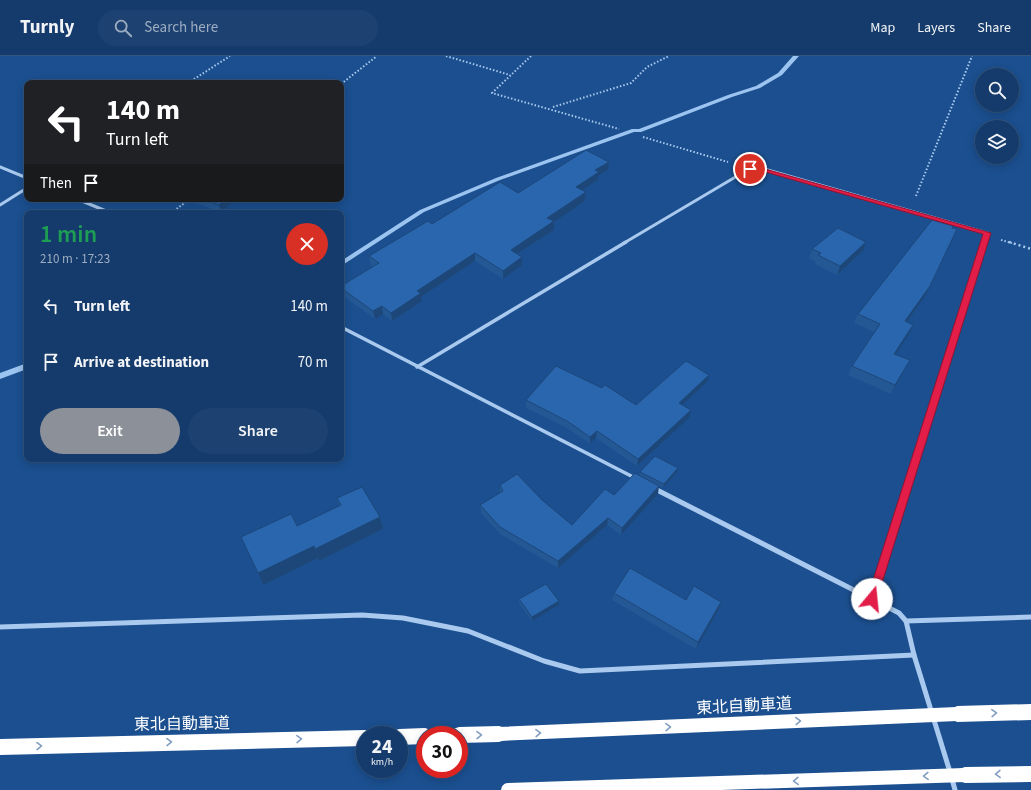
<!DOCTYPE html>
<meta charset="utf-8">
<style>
:root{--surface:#143b6b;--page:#1d4271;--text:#f1f3f6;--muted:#9dadc1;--line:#33557e;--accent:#8c9099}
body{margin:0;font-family:"Source Sans 3","Noto Sans JP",sans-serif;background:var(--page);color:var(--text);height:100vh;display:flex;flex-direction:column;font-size:15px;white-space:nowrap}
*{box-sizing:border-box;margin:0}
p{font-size:13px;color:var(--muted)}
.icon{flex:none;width:22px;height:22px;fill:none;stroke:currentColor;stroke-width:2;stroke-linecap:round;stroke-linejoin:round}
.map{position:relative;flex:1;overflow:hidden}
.details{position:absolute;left:24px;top:154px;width:320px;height:252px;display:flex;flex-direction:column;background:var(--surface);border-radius:8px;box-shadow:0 2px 10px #0003,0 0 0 1px var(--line)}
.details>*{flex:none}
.top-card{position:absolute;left:24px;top:24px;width:320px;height:122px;border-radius:8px;box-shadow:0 2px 10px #0003,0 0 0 1px var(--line);background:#202124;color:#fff;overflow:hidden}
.fabs{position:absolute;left:975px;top:12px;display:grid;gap:8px}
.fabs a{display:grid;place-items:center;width:44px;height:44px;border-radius:50%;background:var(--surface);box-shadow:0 2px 10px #0003,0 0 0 1px var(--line);font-size:20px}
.speed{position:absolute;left:356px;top:670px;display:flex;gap:8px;font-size:20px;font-weight:700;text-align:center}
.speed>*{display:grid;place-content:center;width:52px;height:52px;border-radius:50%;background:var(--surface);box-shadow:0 2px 10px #0003,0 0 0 1px var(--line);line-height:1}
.speed small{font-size:10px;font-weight:400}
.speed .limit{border:6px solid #d22;background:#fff;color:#111}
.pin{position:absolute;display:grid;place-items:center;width:34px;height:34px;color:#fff;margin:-17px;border:2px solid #fff;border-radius:50%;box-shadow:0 1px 4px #0007}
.me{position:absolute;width:44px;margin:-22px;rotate:17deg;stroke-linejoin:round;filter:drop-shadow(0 0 3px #0008)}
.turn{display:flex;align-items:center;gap:14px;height:84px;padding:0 16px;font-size:18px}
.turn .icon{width:52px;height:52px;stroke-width:2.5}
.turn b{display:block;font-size:28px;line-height:34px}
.then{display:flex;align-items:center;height:38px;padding:0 16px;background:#0003;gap:8px;font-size:15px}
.round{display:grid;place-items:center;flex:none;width:42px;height:42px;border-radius:21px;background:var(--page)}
.headline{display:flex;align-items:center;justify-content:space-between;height:68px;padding:0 16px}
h1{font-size:24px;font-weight:600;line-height:30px;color:#1e9e55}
.button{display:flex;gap:8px;margin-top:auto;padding:8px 16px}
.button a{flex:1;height:46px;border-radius:24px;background:var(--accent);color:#fff;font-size:16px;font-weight:600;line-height:46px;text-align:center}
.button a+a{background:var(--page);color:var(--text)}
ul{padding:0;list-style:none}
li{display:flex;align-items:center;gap:12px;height:56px;padding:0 16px}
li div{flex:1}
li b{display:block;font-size:15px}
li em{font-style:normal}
header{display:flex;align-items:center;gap:24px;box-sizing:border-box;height:56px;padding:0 20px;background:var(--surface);border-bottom:1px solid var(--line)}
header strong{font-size:19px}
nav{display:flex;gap:22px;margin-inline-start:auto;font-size:14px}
.search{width:280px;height:36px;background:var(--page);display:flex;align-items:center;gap:10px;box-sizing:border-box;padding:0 14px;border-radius:22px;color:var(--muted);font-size:15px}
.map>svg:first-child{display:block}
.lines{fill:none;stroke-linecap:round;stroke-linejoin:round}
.stream{fill:#9cc4f0;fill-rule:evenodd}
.path-far1{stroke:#a9c9ee;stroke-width:2;stroke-dasharray:1.5 2;stroke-linecap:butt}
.path{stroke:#a9c9ee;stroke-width:2.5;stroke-dasharray:2 3;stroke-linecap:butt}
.street-far2{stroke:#a9c9ee;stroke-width:3}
.street-far1{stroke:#a9c9ee;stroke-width:3.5}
.street{stroke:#a9c9ee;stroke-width:5}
.highway{fill:#fff;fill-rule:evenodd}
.highway-bridge{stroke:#fff;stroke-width:14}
.wall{fill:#245895}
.shaded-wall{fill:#1d4779}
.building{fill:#2a66ad;stroke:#1d4779}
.oneway{stroke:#829ec1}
.route{fill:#e11d48;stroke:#92132f}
.labels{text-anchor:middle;stroke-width:4;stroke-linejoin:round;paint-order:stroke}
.near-street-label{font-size:16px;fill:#fff;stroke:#1b4f8f}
</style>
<header>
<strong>Turnly</strong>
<div class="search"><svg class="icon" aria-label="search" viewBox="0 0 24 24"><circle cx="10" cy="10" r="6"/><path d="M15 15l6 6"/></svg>Search here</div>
<nav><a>Map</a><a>Layers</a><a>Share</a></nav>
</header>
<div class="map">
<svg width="1031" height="734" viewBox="0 0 1031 734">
<rect width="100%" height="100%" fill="#1b4f8f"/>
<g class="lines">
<g class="stream">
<polygon points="793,0 799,0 782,19 760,32 732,41 641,76 634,76 500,124 424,156 341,210 341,205 420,154 496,122 632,73 639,73 728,39 756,30 778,17"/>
<polygon points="27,307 27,313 0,323 0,317"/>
</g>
<g class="path-far1">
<polyline points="446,0 510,19"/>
<polyline points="531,0 492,37 619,73"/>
<polyline points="188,27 230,0"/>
<polyline points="341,28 377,0"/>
<polyline points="553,51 631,27 647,11 669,0"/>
<polyline points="643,81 728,106"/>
<polyline points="916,140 972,0"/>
<polyline points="171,157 190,143"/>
<polyline points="1001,184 1012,187"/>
</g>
<polyline class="path" points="1009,186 1031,193"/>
<g class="street-far2">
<polyline points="0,111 27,122"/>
<polyline points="77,143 111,157"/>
<polyline points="0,149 27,132"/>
<polyline points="624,187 754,110 987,177 984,187"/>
</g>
<g class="street-far1">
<polyline points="341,271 637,423"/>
<polyline points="417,311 626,186"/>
<polyline points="908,427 984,186"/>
</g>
<g class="street">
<polyline points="655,433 899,557 906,565 1031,561"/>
<polyline points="872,543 909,426"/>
<polyline points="906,565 914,599 950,716"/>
<polyline points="0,571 362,559 403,562 468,575 544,605 580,615 914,599"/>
<polyline points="952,723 955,734"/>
</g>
<g class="highway">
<polygon points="1031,648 1031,664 957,666 952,663 949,658 952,653 957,650"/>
<polygon points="499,670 505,672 507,678 505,684 499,686 459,687 459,679 451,679 453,673 459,671"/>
<polygon points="425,672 431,674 432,679 425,679 425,688 399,689 399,679 392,679 393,675 399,673"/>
<polygon points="365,674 371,676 372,679 365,679 365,690 0,699 0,683"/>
<polygon points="1031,710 1031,726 965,727 959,725 957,719 959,713 965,711"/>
</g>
<g class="highway-bridge">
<polyline points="499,678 957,658"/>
<polyline points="508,734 965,719"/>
</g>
</g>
<g class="wall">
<polygon points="609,106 608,114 598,120 598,124 582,135 586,136 585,145 554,166 554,174 518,198 522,201 522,209 503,223 475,205 421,241 422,245 392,265 383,258 375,263 342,239 341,230 373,211 371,209 369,200 432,168 518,137"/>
<polygon points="191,143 237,143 221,156 192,146"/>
<polygon points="812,193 863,195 837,219 815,208 816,206 809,202"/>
<polygon points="926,239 907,266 913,269 909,278 895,298 910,304 891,338 848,319 852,310 874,276 854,267 858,258"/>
<polygon points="709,319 707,326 682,349 689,362 637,410 596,382 590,388 567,372 526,352 526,344 602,332 636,349"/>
<polygon points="678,412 677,416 663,432 654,427 658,438 621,479 607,469 558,512 500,478 481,457 480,449 500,437 500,429 542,444 572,469 614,439 639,419 640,416"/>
<polygon points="337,442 380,461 383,473 319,505 318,502 263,529 246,493 297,470 339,450"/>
<polygon points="614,537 686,544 721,546 719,553 696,593 612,544"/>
<polygon points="519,543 559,545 559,549 532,565 519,547"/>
</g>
<g class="shaded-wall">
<polygon points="609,106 608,114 598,120 598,124 575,139 576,131 595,114"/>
<polygon points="586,136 585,145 554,166 554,174 511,202 511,194 547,162"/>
<polygon points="226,143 237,143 221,156 219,149"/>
<polygon points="866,186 863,195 837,219 840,210"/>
<polygon points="475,197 475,205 421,241 422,245 392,265 391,257 417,235"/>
<polygon points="522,201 522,209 503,223 503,215"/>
<polygon points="930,230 926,239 901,274 905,265"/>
<polygon points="382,250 383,258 375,263 373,255"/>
<polygon points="913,269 909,278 890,307 894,298"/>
<polygon points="910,304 905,313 891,338 895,329"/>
<polygon points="709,319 707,326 677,354 679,347"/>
<polygon points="691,354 689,362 637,410 638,403"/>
<polygon points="597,375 596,382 590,388 590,381"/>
<polygon points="678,412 677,416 663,432 664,428"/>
<polygon points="659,430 658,438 621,479 622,472"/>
<polygon points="380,461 383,473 319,505 315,493"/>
<polygon points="608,462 607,469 558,512 558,505"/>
<polygon points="314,490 318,502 263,529 258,517"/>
<polygon points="559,545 559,549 532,565 532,561"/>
<polygon points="721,546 719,553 696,593 698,586"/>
</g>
<g class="building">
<polygon points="586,94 609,106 595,114 599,116 576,131 586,136 547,162 554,165 511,194 522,201 503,215 475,197 417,235 421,237 391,257 382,250 373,255 341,232 341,230 379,207 369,200 428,165 432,168 500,126 518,137"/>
<polygon points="202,143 226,143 219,149"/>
<polygon points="932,164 953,170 952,172 957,173 930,230 905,265 913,269 894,298 910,304 895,329 852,310 880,268 858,258"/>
<polygon points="838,172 866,186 840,210 818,199 821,197 812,193"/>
<polygon points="686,305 709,319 679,347 691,354 638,403 597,375 590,381 567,365 526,344 556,310 602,332 605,329 636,349"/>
<polygon points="655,400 678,412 664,428 640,416"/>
<polygon points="635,417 659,430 622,472 608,462 558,505 500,471 480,449 503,435 500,429 517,418 542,444 572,469 605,433 614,439"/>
<polygon points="362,431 380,461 315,493 314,490 258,517 241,481 291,458 297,470 341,449 337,442"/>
<polygon points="630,512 686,544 694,530 721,546 698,586 614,537"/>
<polygon points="546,528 559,545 532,561 519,543"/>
</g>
<defs><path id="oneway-chevron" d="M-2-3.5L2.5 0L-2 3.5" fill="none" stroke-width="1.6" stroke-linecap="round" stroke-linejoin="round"/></defs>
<g class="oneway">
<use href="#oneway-chevron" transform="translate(994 657) rotate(-2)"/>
<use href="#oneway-chevron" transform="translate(798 665) rotate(-3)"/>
<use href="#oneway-chevron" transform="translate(668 671) rotate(-2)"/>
<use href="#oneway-chevron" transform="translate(538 677) rotate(-2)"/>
<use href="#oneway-chevron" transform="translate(479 679) rotate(-1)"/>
<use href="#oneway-chevron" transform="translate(299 683) rotate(-1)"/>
<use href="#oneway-chevron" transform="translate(169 686) rotate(-1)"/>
<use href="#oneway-chevron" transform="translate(39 690) rotate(-1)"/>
<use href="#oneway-chevron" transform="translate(998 718) rotate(179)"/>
<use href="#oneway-chevron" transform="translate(926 720) rotate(178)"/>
<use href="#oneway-chevron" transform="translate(796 725) rotate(178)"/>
</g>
<polygon class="route" points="751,109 991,177 877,543 876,547 872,548 868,547 867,543 983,178 755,113 747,114 747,111"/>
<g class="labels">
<g class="near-street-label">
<text transform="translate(744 649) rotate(-3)" y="6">東北自動車道</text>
<text transform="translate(182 667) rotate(-1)" y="6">東北自動車道</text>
</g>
</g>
</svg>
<div class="fabs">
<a><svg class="icon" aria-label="search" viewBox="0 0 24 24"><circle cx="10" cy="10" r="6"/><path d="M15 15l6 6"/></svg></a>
<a><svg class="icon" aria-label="layers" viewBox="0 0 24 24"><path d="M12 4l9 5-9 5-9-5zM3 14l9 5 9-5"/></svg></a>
</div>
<div class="speed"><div>24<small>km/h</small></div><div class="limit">30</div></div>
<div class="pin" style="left:750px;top:113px;background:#d93025"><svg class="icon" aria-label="arrive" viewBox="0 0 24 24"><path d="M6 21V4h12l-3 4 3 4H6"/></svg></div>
<svg class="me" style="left:872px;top:543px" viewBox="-20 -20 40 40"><circle r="19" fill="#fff"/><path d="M0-13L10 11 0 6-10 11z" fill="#e11d48"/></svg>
<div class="top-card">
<div class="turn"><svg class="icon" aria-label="left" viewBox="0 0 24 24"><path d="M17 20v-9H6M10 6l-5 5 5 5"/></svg><div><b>140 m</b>Turn left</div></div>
<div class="then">Then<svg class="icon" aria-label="arrive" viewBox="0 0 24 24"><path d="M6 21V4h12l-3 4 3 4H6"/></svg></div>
</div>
<section class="details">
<div class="headline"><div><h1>1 min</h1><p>210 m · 17:23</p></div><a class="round" style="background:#d93025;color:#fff"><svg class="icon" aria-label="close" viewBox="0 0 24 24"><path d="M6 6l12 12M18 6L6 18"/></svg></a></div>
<ul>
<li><svg class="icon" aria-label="left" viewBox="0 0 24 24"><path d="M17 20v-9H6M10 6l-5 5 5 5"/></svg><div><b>Turn left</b></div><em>140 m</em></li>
<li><svg class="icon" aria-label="arrive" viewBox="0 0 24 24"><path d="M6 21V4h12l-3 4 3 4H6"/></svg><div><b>Arrive at destination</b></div><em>70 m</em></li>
</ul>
<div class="button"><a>Exit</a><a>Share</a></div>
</section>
</div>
